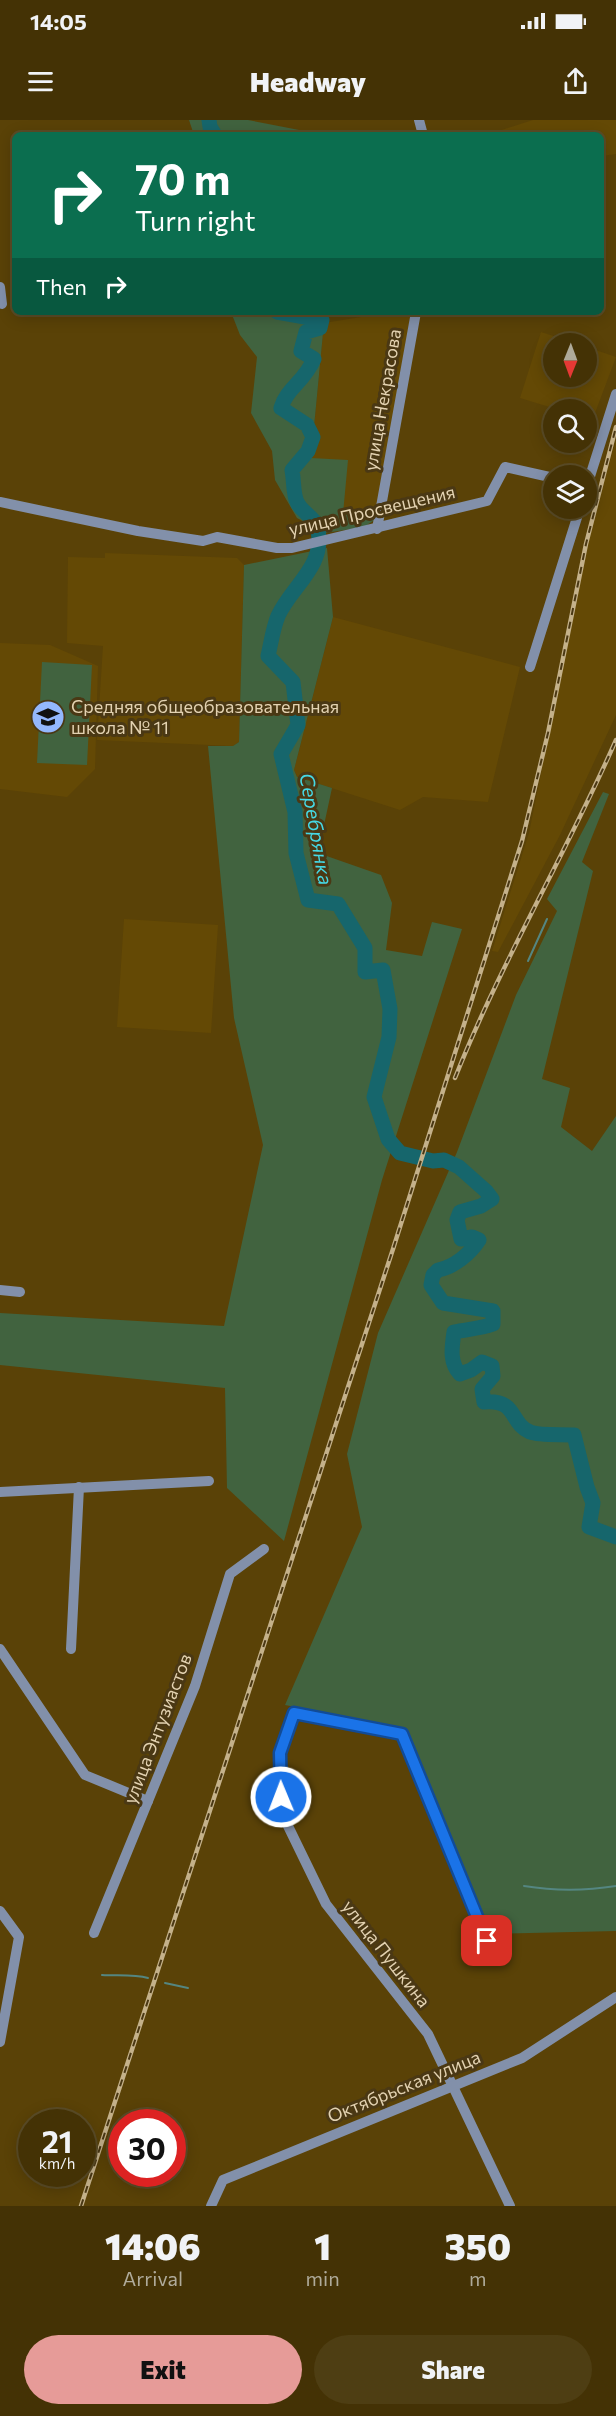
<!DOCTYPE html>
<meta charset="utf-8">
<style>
:root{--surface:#443205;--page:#4e3e13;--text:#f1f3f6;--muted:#afaa9a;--line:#5c4d27;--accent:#e69b98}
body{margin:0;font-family:Commissioner,sans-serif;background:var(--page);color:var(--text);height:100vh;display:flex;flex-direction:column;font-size:22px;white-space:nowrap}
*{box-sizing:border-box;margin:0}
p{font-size:20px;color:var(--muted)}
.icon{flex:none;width:33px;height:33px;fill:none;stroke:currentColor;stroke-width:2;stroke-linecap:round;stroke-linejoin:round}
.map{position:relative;height:2086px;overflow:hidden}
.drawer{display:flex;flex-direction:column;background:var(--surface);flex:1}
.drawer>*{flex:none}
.banner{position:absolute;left:12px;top:12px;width:592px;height:183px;border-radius:9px;box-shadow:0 3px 15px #0003,0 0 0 2px var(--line);background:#0b6e4f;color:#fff;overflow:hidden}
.needle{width:39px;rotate:181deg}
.controls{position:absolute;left:543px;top:213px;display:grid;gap:12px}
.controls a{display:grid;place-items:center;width:54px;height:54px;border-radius:50%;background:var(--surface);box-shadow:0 3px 15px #0003,0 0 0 2px var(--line);font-size:30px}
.speed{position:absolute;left:18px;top:1989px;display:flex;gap:12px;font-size:30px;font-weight:700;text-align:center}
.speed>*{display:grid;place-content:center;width:78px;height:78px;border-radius:50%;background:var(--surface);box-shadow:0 3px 15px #0003,0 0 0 2px var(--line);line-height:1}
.speed small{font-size:15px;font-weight:400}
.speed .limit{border:9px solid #d22;background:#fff;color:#111}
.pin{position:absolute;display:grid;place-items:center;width:51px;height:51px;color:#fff;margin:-26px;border-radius:12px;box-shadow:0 3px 9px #0006}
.me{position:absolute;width:66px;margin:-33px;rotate:359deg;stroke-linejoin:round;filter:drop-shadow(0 0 4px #0008)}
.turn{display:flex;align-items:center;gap:21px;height:126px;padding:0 24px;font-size:27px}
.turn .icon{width:78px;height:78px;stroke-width:2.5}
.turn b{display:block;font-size:42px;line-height:51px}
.then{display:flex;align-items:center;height:57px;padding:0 24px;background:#0003;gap:12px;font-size:22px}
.eta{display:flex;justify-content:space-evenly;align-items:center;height:102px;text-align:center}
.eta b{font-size:36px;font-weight:800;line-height:42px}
.cta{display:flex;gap:12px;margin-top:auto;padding:12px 24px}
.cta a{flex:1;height:69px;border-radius:36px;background:var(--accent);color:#111;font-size:24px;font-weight:800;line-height:69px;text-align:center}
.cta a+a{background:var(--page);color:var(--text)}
.status{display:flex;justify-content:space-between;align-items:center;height:42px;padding:0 30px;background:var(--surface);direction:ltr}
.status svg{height:16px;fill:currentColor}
header{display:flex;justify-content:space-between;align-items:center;height:78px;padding:0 24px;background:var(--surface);font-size:27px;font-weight:800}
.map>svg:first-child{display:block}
.built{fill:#644905}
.green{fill:#41633f}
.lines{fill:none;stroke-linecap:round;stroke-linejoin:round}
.stream{stroke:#548681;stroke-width:2}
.river{stroke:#16666c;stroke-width:15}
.minor{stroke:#8290aa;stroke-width:10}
.rail-casing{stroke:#c4b18a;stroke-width:4.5}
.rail{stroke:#4a3814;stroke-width:2;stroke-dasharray:7;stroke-linecap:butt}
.route-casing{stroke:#114b97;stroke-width:15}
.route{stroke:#1a73e8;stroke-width:10}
.labels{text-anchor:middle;stroke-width:6;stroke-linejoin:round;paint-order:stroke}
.street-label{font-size:18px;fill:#e3d2b1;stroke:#4a3814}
.poi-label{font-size:18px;fill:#e3d2b1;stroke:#4a3814;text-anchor:start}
.water-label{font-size:20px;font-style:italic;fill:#46d8e4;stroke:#4a3814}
</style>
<div class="status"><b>14:05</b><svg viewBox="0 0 49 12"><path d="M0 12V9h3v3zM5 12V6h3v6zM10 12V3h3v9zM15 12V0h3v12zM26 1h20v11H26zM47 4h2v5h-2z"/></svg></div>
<header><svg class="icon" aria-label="menu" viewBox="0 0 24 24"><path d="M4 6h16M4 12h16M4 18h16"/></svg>Headway<svg class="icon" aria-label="share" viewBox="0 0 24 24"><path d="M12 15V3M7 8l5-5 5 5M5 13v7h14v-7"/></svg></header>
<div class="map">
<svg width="616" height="2086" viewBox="0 0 616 2086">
<rect width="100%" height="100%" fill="#5a4207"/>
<g class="built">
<polygon points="533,0 616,0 616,34 602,36 602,15 486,15"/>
<polygon points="392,192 411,192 376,399 343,394 311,338 324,203"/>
<polygon points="541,212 575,223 554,224 554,256 586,256 587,227 616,237 592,301 587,300 586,290 556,289 520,278"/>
<polygon points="616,320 616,595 560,715 498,832 492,831 529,713 590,411"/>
<polygon points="105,433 237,438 244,445 239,622 233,626 97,620 103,526 67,523 68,437 105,438"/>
<polygon points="333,497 520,547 488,682 423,677 400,690 297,657 294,650"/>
<polygon points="0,523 50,525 98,546 95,649 67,677 0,669"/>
<polygon points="124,799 218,805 211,913 117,907"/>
</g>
<g class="green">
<polygon points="189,0 248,0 325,15 194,15"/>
<polygon points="231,192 308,192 324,203 311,338 348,340 343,394 376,399 364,407 325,413 297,398 275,360 272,331 251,293 257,237 240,215"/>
<polygon points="327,428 333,497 294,650 297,657 332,668 318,733 381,755 392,783 386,830 422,836 432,802 462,809 382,1060 284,1421 227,1368 225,1268 0,1245 0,1193 224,1206 263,1025 234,898 208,626 233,626 239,622 244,445"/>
<polygon points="42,542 92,545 87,645 37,643"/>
<polygon points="603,672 609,674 582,742 593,751 542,959 570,968 561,1007 592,1031 616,996 616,1811 491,1814 405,1608 285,1585 362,1407 347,1334 378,1213 457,1032 516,875 557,791 547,779"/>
</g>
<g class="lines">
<g class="stream">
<polyline points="528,841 547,799"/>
<path d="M524,1766C555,1771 584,1771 616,1766"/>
<path d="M102,1855C117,1856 134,1854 148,1858"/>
<polyline points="165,1863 188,1868"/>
</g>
<g class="river">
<polyline points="209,0 210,7 215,15"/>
<path d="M277,192L322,200L320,208L306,212L301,231L314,239C305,261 286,269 281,288L307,305L313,317L308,331L292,350C294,360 293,374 297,382C302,394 315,395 318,411C325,446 291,467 278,496C273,508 271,523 268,536L293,562L298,605L281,634L295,692L296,733L308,780L338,784L365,828V852L383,850L390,889L389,917L374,977L388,1019L400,1033L433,1041L444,1040L459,1047L486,1071L492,1079L481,1086L460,1092L457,1100L461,1119L472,1117L479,1120C470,1134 454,1147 438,1150L433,1155L431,1165L443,1183L493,1191V1204C479,1209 468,1209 454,1212C452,1227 449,1242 460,1254L471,1250L482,1242L492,1246L493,1256L482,1269L484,1282C518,1279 509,1303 530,1312C541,1316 561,1314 574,1315L587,1367L593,1383L589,1407L616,1417"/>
</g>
<g class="minor">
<polyline points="419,0 423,15"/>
<polyline points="0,167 2,184"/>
<polyline points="586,369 616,274"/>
<polyline points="0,382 138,411 203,421 217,417 277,428 292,428 487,381 505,347 554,358"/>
<polyline points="377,409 416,192"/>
<polyline points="530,547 580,388"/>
<polyline points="0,1170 20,1172"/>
<polyline points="0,1372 209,1361"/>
<polyline points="0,1529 85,1655 148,1681"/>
<polyline points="71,1529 79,1367"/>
<polyline points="0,1791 19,1817 0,1922"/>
<polyline points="94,1813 195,1566 230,1454 264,1429"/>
<polyline points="487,1821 402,1614 294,1593 280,1633 281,1677 288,1706 326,1784 428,1914 510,2086"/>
<polyline points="211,2086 223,2060 522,1938 616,1877"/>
</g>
<defs>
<g id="rail">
<path d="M455,958C501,842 566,734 616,620"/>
<polyline points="81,2086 393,1129 522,721 548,613 586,424 616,307"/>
</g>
</defs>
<use href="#rail" class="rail-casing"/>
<use href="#rail" class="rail"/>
</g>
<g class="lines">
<defs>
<polyline id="route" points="281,1677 280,1633 294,1593 402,1614 487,1821"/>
</defs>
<use href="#route" class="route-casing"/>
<use href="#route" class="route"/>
</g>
<defs>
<symbol id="school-disc" viewBox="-11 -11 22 22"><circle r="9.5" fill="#93b7fd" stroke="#4a3814"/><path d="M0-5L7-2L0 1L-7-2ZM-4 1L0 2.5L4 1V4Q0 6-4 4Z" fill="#111"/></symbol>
</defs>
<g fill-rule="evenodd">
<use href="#school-disc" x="29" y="578" width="38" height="38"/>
</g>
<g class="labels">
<g class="street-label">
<text transform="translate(383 280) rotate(-80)" y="6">улица Некрасова</text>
<text transform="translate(372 391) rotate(-13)" y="6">улица Просвещения</text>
<text transform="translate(158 1609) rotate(-69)" y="6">улица Энтузиастов</text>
<text transform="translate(386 1834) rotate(52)" y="6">улица Пушкина</text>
<text transform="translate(404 1967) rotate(-22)" y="6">Октябрьская улица</text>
</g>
<g class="poi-label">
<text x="71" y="593">Средняя общеобразовательная<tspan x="71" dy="21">школа № 11</tspan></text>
</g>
<g class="water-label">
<text transform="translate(316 709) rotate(80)" y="7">Серебрянка</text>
</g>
</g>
</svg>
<div class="controls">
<a><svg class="needle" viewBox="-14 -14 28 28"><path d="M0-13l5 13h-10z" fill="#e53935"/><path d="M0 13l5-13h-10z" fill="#afaa9a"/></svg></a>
<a><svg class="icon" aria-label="search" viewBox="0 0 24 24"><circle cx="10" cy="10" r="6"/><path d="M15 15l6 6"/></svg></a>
<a><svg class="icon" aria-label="layers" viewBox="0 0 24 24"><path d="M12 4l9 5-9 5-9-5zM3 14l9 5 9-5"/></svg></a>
</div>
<div class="speed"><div>21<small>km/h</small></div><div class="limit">30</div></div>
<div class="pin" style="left:487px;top:1821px;background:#d93025"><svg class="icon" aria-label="arrive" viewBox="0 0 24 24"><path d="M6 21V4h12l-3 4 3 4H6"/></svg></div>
<svg class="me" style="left:281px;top:1677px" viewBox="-20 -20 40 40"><circle r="17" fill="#1a73e8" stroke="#fff" stroke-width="3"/><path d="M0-11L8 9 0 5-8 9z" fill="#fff"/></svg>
<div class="banner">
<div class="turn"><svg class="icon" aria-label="right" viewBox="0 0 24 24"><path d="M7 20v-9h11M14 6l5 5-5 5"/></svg><div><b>70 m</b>Turn right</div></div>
<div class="then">Then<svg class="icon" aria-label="right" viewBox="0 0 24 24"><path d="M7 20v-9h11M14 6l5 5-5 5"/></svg></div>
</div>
</div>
<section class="drawer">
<div class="eta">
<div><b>14:06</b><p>Arrival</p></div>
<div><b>1</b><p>min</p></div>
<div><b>350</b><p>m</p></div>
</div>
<div class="cta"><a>Exit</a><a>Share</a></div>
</section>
